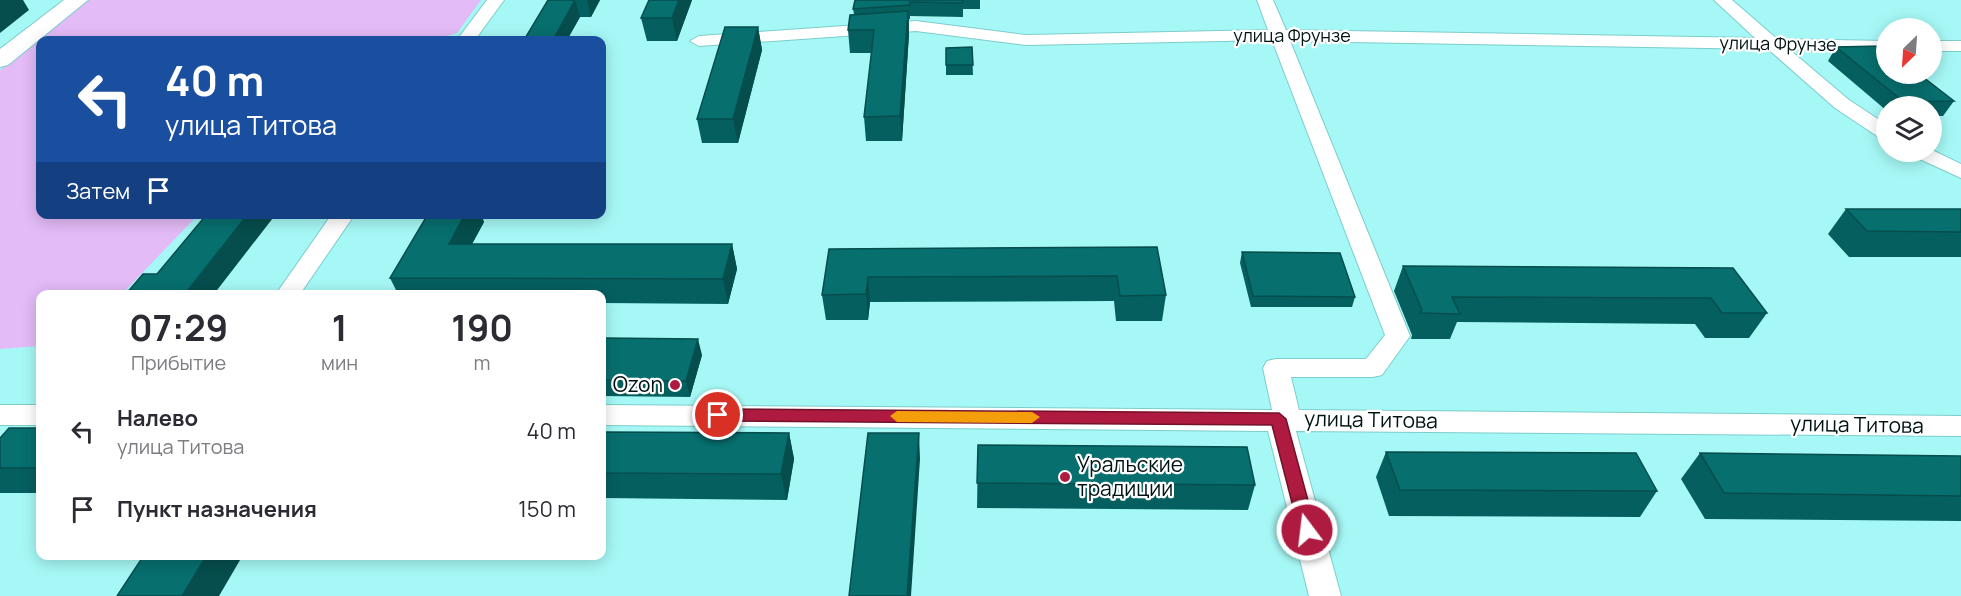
<!DOCTYPE html>
<html lang="ru">
<meta charset="utf-8">
<style>
:root{--surface:#fff;--page:#f7f7f7;--text:#2b2b33;--muted:#7c7c81}
body{margin:0;font-family:Manrope,sans-serif;background:var(--page);color:var(--text);height:100vh;display:flex;flex-direction:column;font-size:22px;white-space:nowrap}
*{box-sizing:border-box;margin:0}
p{font-size:20px;color:var(--muted)}
.icon{flex:none;width:33px;height:33px;fill:none;stroke:currentColor;stroke-width:2;stroke-linecap:round;stroke-linejoin:round}
.map{position:relative;flex:1;overflow:hidden}
.drawer{position:absolute;left:36px;top:290px;width:570px;height:270px;display:flex;flex-direction:column;background:var(--surface);border-radius:12px;box-shadow:0 3px 15px #0003}
.drawer>*{flex:none}
.banner{position:absolute;left:36px;top:36px;width:570px;height:183px;border-radius:12px;box-shadow:0 3px 15px #0003;background:#1a4fa0;color:#fff;overflow:hidden}
.needle{width:39px;rotate:205deg}
.controls{position:absolute;left:1876px;top:18px;display:grid;gap:12px}
.controls a{display:grid;place-items:center;width:66px;height:66px;border-radius:50%;background:var(--surface);box-shadow:0 3px 15px #0003;font-size:30px}
.pin{position:absolute;display:grid;place-items:center;width:51px;height:51px;color:#fff;margin:-26px;border:3px solid #fff;border-radius:50%;box-shadow:0 2px 6px #0007}
.me{position:absolute;width:66px;margin:-33px;rotate:345deg;stroke-linejoin:round;filter:drop-shadow(0 0 4px #0008)}
.turn{display:flex;align-items:center;gap:21px;height:126px;padding:0 30px;font-size:27px}
.turn .icon{width:78px;height:78px;stroke-width:2.5}
.turn b{display:block;font-size:42px;line-height:51px}
.then{display:flex;align-items:center;height:57px;padding:0 30px;background:#0003;gap:12px;font-size:22px}
.eta{display:flex;justify-content:space-evenly;align-items:center;height:102px;text-align:center}
.eta b{font-size:36px;font-weight:700;line-height:42px}
ul{padding:0;list-style:none}
li{display:flex;align-items:center;gap:18px;height:78px;padding:0 30px}
li div{flex:1}
li b{display:block;font-size:22px}
li em{font-style:normal}
.map>svg:first-child{display:block}
.green{fill:#e3bbf7}
.lines{fill:none;stroke-linecap:round;stroke-linejoin:round}
.minor-casing{stroke:#7ccdcb;stroke-width:2}
.major-casing{stroke:#7ccdcb;stroke-width:2}
.minor{fill:#fff;fill-rule:evenodd}
.major{fill:#fff;fill-rule:evenodd}
.wall{fill:#065f5f}
.shaded-wall{fill:#054e4d}
.building{fill:#076f6e;stroke:#054e4d;stroke-width:1.5}
.route{fill:#af1b40;stroke:#72122a;stroke-width:1.5}
.slow{fill:#f59e0b}
.poi-dot{fill:#af1b40;stroke:#fff;stroke-width:2}
.labels{text-anchor:middle;stroke-width:4.5;stroke-linejoin:round;paint-order:stroke}
.far-street-label{font-size:18px;fill:#001313;stroke:#fff}
.poi-label{font-size:21px;fill:#001313;stroke:#fff;text-anchor:end}
.street-label{font-size:21px;fill:#001313;stroke:#fff}
</style>
<div class="map">
<svg width="1961" height="596" viewBox="0 0 1961 596">
<rect width="100%" height="100%" fill="#a6f8f6"/>
<polygon class="green" points="88,0 481,0 457,33 433,40 40,40 40,214 198,215 122,294 40,294 40,346 0,349 0,70"/>
<g class="lines">
<defs>
<g id="minor">
<polygon points="487,0 504,0 475,40 457,40"/>
<polygon points="1257,0 1273,0 1286,30 1755,38 1714,0 1732,0 1777,39 1887,41 1887,51 1790,50 1849,100 1887,125 1887,140 1880,138 1835,108 1768,49 1290,41 1410,336 1382,375 1373,377 1291,377 1299,410 1961,416 1961,436 1296,431 1341,596 1309,596 1268,431 602,425 602,405 1272,410 1263,368 1267,361 1276,359 1366,359 1385,335 1272,40 1026,45 916,31 699,46 690,41 699,36 916,21 1026,35 1268,30"/>
<rect x="1932" y="41" width="29" height="10"/>
<polygon points="1932,150 1961,164 1961,178 1913,156 1910,152"/>
<polygon points="332,214 355,214 300,294 276,294"/>
<rect x="0" y="405" width="40" height="20"/>
</g>
<polygon id="major" points="64,0 88,0 8,65 0,67 0,49"/>
</defs>
<use href="#minor" class="minor-casing"/>
<use href="#major" class="major-casing"/>
<use href="#minor" class="minor"/>
<use href="#major" class="major"/>
</g>
<g class="wall">
<polygon points="548,0 600,0 591,17 580,17 567,40 524,40"/>
<polygon points="692,0 677,41 647,41 641,18"/>
<polygon points="855,0 980,0 980,9 963,9 963,17 910,16 910,19 909,19 909,34 902,141 866,141 864,117 872,53 850,53 848,30 854,14 853,9"/>
<polygon points="758,27 762,50 738,143 702,143 697,119"/>
<polygon points="972,47 973,75 946,75 946,48"/>
<polygon points="1836,47 1954,101 1943,116 1932,116 1932,106 1887,106 1887,111 1828,61"/>
<polygon points="1846,209 1961,209 1961,257 1849,257 1828,234"/>
<polygon points="483,220 484,222 472,244 732,244 737,269 728,304 602,303 602,294 398,294 390,278"/>
<polygon points="1157,247 1166,295 1162,321 1116,321 1114,301 870,302 868,320 826,320 822,295 829,249"/>
<polygon points="1242,252 1355,297 1352,307 1251,307 1240,263"/>
<polygon points="1403,266 1733,268 1767,313 1749,338 1705,338 1695,324 1457,322 1450,339 1411,339 1412,335 1394,291"/>
<polygon points="602,338 702,355 690,397 602,396"/>
<polygon points="40,428 40,493 0,493 0,438"/>
<polygon points="602,432 789,433 794,459 787,500 602,498"/>
<polygon points="978,445 1255,485 1248,510 977,508"/>
<polygon points="1386,452 1657,491 1640,517 1389,516 1376,477"/>
<polygon points="1700,453 1961,456 1961,521 1705,519 1681,479"/>
</g>
<g class="shaded-wall">
<polygon points="0,0 23,0 29,10 0,33"/>
<polygon points="575,0 580,17 567,40 553,40"/>
<polygon points="587,0 600,0 591,17"/>
<polygon points="679,0 692,0 677,41 672,18"/>
<polygon points="908,11 909,34 902,141 900,116"/>
<polygon points="758,27 762,50 738,143 733,119"/>
<polygon points="248,214 276,214 214,294 185,294"/>
<polygon points="465,214 486,214 483,220 484,222 459,268 449,244"/>
<polygon points="732,244 737,269 728,304 723,279"/>
<polygon points="868,277 870,302 868,320 866,294"/>
<polygon points="698,339 702,355 690,397 686,381"/>
<polygon points="789,433 794,459 787,500 781,474"/>
<polygon points="919,433 920,459 911,596 907,596"/>
<polygon points="207,555 243,555 219,596 182,596"/>
</g>
<g class="building">
<polygon points="548,0 575,0 553,40 524,40"/>
<polygon points="649,0 679,0 672,18 641,18"/>
<polygon points="855,0 963,0 962,3 910,2 910,5 853,9"/>
<polygon points="908,11 900,116 864,117 874,30 848,30 850,15"/>
<polygon points="725,27 758,27 733,119 697,119"/>
<polygon points="1883,46 1887,49 1887,74 1919,74 1954,101 1904,102 1836,47"/>
<polygon points="972,47 973,65 946,65 946,48"/>
<polygon points="1846,209 1961,209 1961,232 1867,231"/>
<polygon points="207,214 248,214 185,294 126,294 143,274 157,274"/>
<polygon points="428,214 465,214 449,244 732,244 723,279 390,278"/>
<polygon points="1157,247 1166,295 1120,296 1117,276 868,277 866,294 822,295 829,249"/>
<polygon points="1242,252 1340,253 1355,297 1253,296"/>
<polygon points="1403,266 1733,268 1767,313 1722,313 1711,298 1452,297 1460,314 1420,313 1422,310"/>
<polygon points="602,338 698,339 686,381 602,380"/>
<polygon points="9,428 40,428 40,468 0,468 0,438"/>
<polygon points="602,432 789,433 781,474 602,473"/>
<polygon points="868,433 919,433 907,596 849,596"/>
<polygon points="978,445 1247,447 1255,485 977,483"/>
<polygon points="1386,452 1636,453 1657,491 1400,490"/>
<polygon points="1700,453 1961,456 1961,496 1724,493"/>
<polygon points="144,555 207,555 182,596 117,596"/>
</g>
<polygon class="route" points="718,409 1279,413 1286,419 1316,530 1313,535 1301,535 1299,530 1272,425 718,421 710,415"/>
<polygon class="slow" points="897,411 1032,412 1040,417 1032,423 897,422 890,416"/>
<g class="poi-dot">
<circle cx="675" cy="385" r="6"/>
<circle cx="1065" cy="477" r="6"/>
</g>
<g class="labels">
<g class="far-street-label">
<text x="1292" y="42">улица Фрунзе</text>
<text transform="translate(1778 44) rotate(1)" y="6">улица Фрунзе</text>
</g>
<g class="poi-label">
<text x="663" y="392">Ozon</text>
<text x="1077" y="472" text-anchor="start">Уральские<tspan x="1077" dy="24">традиции</tspan></text>
</g>
<g class="street-label">
<text transform="translate(1371 420) rotate(1)" y="7">улица Титова</text>
<text transform="translate(1857 425) rotate(1)" y="7">улица Титова</text>
</g>
</g>
</svg>
<div class="controls">
<a><svg class="needle" viewBox="-14 -14 28 28"><path d="M0-13l5 13h-10z" fill="#e53935"/><path d="M0 13l5-13h-10z" fill="#7c7c81"/></svg></a>
<a><svg class="icon" aria-label="layers" viewBox="0 0 24 24"><path d="M12 4l9 5-9 5-9-5zM3 14l9 5 9-5"/></svg></a>
</div>
<div class="pin" style="left:718px;top:415px;background:#d93025"><svg class="icon" aria-label="arrive" viewBox="0 0 24 24"><path d="M6 21V4h12l-3 4 3 4H6"/></svg></div>
<svg class="me" style="left:1307px;top:530px" viewBox="-20 -20 40 40"><circle r="17" fill="#af1b40" stroke="#fff" stroke-width="3"/><path d="M0-11L8 9 0 5-8 9z" fill="#fff"/></svg>
<div class="banner">
<div class="turn"><svg class="icon" aria-label="left" viewBox="0 0 24 24"><path d="M17 20v-9H6M10 6l-5 5 5 5"/></svg><div><b>40 m</b>улица Титова</div></div>
<div class="then">Затем<svg class="icon" aria-label="arrive" viewBox="0 0 24 24"><path d="M6 21V4h12l-3 4 3 4H6"/></svg></div>
</div>
<section class="drawer">
<div class="eta">
<div><b>07:29</b><p>Прибытие</p></div>
<div><b>1</b><p>мин</p></div>
<div><b>190</b><p>m</p></div>
</div>
<ul>
<li><svg class="icon" aria-label="left" viewBox="0 0 24 24"><path d="M17 20v-9H6M10 6l-5 5 5 5"/></svg><div><b>Налево</b><p>улица Титова</p></div><em>40 m</em></li>
<li><svg class="icon" aria-label="arrive" viewBox="0 0 24 24"><path d="M6 21V4h12l-3 4 3 4H6"/></svg><div><b>Пункт назначения</b></div><em>150 m</em></li>
</ul>
</section>
</div>
